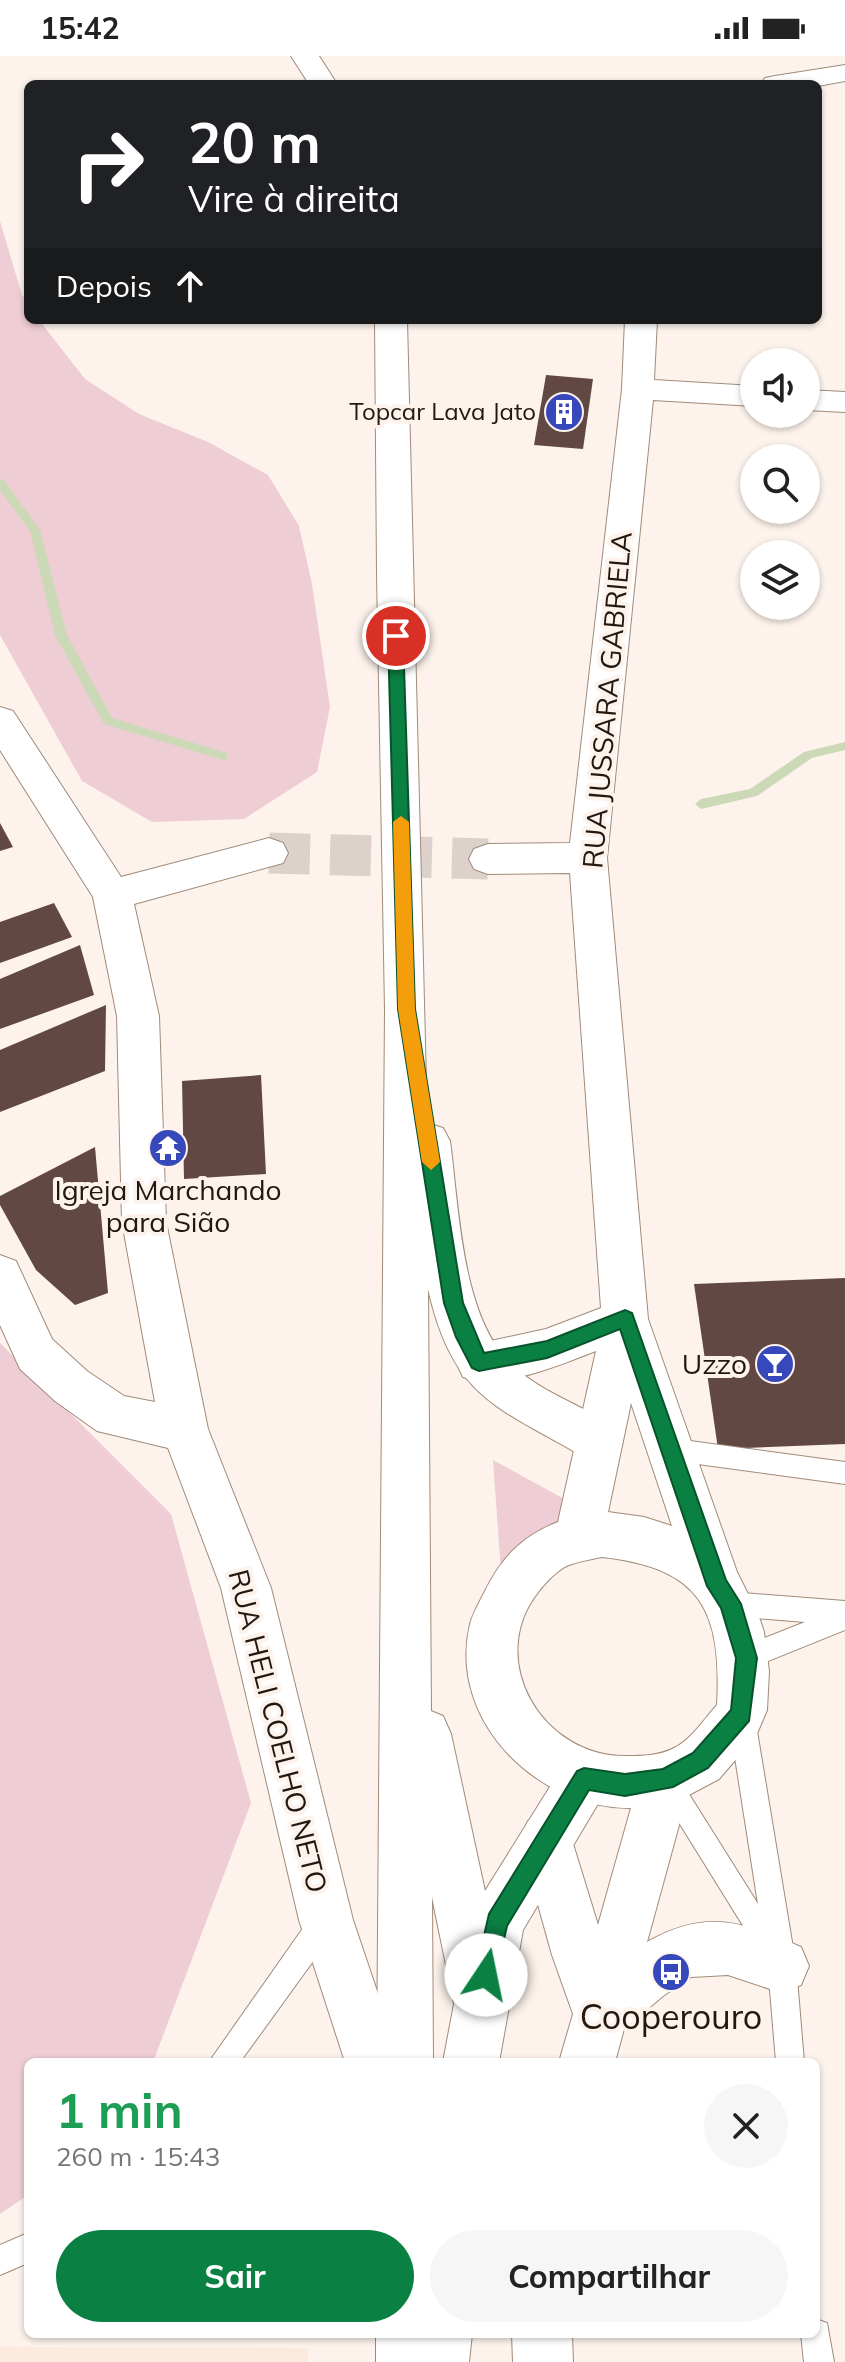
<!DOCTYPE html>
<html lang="pt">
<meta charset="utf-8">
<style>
:root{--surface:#fff;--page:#f6f6f6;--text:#222;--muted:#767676;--accent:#0b8043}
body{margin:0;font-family:Mulish,sans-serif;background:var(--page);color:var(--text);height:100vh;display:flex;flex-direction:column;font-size:30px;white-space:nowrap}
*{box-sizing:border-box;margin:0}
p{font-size:26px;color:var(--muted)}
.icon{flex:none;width:44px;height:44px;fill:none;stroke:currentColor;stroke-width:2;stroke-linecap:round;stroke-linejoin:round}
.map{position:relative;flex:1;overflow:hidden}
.panel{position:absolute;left:24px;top:2002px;width:796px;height:280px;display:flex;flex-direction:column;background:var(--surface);border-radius:12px;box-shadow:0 2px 6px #0004}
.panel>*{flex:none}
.top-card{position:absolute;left:24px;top:24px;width:798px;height:244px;border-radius:12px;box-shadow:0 2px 6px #0004;background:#202124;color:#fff;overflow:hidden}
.tools{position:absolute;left:740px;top:292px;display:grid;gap:16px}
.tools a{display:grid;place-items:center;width:80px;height:80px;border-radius:50%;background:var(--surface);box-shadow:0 2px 6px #0004;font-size:40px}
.pin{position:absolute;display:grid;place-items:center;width:68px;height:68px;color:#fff;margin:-34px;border:4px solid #fff;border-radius:50%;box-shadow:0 2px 8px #0007}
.me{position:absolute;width:88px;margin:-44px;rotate:11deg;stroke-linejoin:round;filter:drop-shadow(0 0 6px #0008)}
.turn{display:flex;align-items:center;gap:28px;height:168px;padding:0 32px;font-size:36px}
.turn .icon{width:104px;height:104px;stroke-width:2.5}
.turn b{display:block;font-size:56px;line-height:68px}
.then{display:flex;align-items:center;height:76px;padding:0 32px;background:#0003;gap:16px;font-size:30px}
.round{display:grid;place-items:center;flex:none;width:84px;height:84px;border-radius:42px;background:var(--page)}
.headline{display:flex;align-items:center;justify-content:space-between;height:136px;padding:0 32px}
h1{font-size:48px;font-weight:700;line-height:60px;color:#1e9e55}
.button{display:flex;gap:16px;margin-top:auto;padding:16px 32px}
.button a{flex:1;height:92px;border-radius:48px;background:var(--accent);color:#fff;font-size:32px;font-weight:700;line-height:92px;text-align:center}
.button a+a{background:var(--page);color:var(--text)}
.status{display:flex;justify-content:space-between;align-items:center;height:56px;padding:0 40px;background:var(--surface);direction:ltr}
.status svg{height:22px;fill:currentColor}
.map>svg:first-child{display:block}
.built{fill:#fcebdc}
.green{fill:#eecdd4}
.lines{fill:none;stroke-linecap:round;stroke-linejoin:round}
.stream{fill:#ccd9b7;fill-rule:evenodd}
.building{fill:#614842}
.minor-tunnel{stroke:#dcd2cb;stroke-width:41;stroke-dasharray:41 20;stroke-linecap:butt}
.service-casing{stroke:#a08b79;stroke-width:2}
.minor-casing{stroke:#a08b79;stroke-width:2}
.primary-casing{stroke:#a08b79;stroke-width:2}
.service{fill:#fff;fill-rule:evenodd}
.minor{fill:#fff;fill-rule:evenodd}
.primary{fill:#fff;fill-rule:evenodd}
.route{fill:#0b8043;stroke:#07532c;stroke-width:2}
.slow{fill:#f59e0b}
.labels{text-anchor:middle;stroke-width:8;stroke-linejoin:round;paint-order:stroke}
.far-poi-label{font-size:24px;fill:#201811;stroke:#fdf3ec;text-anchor:end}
.street-label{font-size:28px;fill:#201811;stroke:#fdf3ec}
.poi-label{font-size:28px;fill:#201811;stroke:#fdf3ec}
.near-poi-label{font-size:34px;fill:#201811;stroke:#fdf3ec}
</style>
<div class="status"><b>15:42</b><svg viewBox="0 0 49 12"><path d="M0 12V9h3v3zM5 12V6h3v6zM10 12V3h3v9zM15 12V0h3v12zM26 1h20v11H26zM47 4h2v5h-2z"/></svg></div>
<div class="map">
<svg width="845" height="2306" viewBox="0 0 845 2306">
<rect width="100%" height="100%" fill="#fdf3ec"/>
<polygon class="built" points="0,2291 308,2292 308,2306 0,2306"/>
<g class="green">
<polygon points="0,165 22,239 28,247 28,264 39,264 85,323 139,358 208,386 268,419 299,470 312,528 330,651 317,716 244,763 152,766 82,725 0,579"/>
<polygon points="0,1287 171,1458 251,1747 153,2006 28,2006 28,2139 0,2158"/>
<polygon points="493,1404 590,1457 501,1516"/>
</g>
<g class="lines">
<g class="stream">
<polygon points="0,423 4,424 40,474 67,579 112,662 227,697 227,703 223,704 104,668 55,579 30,475 0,434"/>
<polygon points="845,686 845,694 812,702 757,740 701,753 695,748 701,743 750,733 804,696"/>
</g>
</g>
<g class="building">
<polygon points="546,319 593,323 583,393 534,389"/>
<polygon points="0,767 13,791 0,795"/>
<polygon points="54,847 72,881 0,907 0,866"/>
<polygon points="80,889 94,939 0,973 0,923"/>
<polygon points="106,949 105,1015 0,1056 0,994"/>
<polygon points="261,1019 266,1118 184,1123 182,1025"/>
<polygon points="95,1091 108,1237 75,1249 36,1214 0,1149 0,1140"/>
<polygon points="845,1222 845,1388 718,1393 694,1228"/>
</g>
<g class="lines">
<polyline class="minor-tunnel" points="269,797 488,803"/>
<defs>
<g id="service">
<polygon points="668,1382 845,1406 845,1428 668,1404 660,1401 656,1393 660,1385"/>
<polygon points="730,1536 845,1545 845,1574 746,1614 737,1611 733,1602 737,1593 805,1566 730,1560 721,1557 718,1548 721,1539"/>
<polygon points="742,1650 751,1654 755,1663 796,1910 804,2006 776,2006 768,1910 655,1728 659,1719 668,1715 677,1719 758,1848 729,1663 733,1654"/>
<polygon points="325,1851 335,1855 339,1865 335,1875 240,2006 209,2006 315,1855"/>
<polygon points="28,2177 28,2207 0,2219 0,2189"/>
<polygon points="816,2263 827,2267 834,2306 804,2306 801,2278 816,2278"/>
</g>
<g id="minor">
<polygon points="845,9 845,25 818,30 761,28 765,22 775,20"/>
<path d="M625,264H657L654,324L754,330V350L653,344L607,802L648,1263L737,1516L758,1558L764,1576L769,1615L767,1654L756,1680L719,1723L687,1740L647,1886C707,1852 743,1866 801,1891L809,1910L801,1929L782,1937L728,1919L691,1921L663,1940L624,1973L615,2006H559L573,1958L552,1899L520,1784L528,1765L547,1757L566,1765L598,1869L631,1752C538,1753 447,1665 470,1568C473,1557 480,1545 485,1535C502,1501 522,1480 558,1466L596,1295C559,1309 500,1335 463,1321L456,1306L463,1291L546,1273L601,1252L570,817L488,818L474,813L469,803L474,793L488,788L570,787L622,333ZM631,1347L672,1470L644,1461L608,1456ZM602,1501C701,1512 722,1554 717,1649C704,1663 691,1684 674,1692C659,1700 642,1700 626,1700C542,1701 484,1603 539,1535C547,1525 560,1511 572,1508C581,1505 592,1503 602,1501Z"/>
<polygon points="806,334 845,336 845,356 806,354"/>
<polygon points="0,651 13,655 121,821 269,782 283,787 288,797 283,807 134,848 159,960 166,1166 208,1373 271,1532 353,1864 401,2006 345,2006 299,1864 221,1532 168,1392 97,1375 55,1345 20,1313 0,1269 0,1199 16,1205 52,1283 87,1315 124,1340 155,1346 122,1166 117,960 93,841 0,694"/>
<polygon points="512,2278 572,2278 573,2306 513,2306"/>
</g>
<g id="primary">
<polygon points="291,0 319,0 337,28 309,28"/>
<path d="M375,264H407L427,1067L443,1072L450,1085C459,1150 461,1259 510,1307C538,1335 582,1350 616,1370L623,1385L616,1400L599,1407L582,1400C495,1350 453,1341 428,1233L431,1655L443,1660L451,1678L485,1835L566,1705L584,1697L602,1705L610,1723L602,1741L523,1874L499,2006H443L454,1948L432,1841L433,2006H377L385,953L377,518Z"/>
<polygon points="376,2278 472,2278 469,2306 376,2306"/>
</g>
</defs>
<use href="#service" class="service-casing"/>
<use href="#minor" class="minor-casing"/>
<use href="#primary" class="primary-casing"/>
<use href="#service" class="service"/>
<use href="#minor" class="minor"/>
<use href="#primary" class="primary"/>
</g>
<polygon class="route" points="396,575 403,580 415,953 463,1247 484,1297 547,1285 625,1254 632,1257 726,1524 741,1548 757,1602 749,1665 708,1712 673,1731 625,1740 589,1734 507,1870 494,1927 486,1930 478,1927 475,1919 489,1858 577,1715 584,1712 625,1718 663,1713 693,1697 731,1654 736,1602 721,1552 707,1530 620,1273 547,1302 479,1315 472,1312 456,1281 444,1247 398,953 388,580"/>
<polygon class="slow" points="401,760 409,766 415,953 440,1106 431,1114 422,1106 398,953 393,766"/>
<defs>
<symbol id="building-disc" viewBox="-11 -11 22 22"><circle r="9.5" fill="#3748ba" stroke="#fdf3ec"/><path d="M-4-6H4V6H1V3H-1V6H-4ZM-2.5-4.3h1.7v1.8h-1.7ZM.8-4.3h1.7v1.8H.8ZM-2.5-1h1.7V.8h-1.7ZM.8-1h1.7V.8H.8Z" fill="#fff"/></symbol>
<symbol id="temple-disc" viewBox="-11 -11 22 22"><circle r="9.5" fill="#3748ba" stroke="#fdf3ec"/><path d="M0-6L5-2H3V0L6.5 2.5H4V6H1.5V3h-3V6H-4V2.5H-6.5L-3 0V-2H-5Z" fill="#fff"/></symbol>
<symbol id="bar-disc" viewBox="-11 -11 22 22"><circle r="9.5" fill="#3748ba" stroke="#fdf3ec"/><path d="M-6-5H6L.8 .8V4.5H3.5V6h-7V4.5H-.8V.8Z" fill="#fff"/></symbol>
<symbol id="bus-disc" viewBox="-11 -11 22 22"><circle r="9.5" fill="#3748ba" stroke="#fdf3ec"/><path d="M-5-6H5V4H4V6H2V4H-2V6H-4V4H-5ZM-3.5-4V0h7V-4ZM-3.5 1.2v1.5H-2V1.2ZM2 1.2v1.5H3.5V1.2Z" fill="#fff"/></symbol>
</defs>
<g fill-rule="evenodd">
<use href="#building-disc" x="542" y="334" width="44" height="44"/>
<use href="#temple-disc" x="146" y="1070" width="44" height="44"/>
<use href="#bar-disc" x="753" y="1286" width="44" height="44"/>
<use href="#bus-disc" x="649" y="1894" width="44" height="44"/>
</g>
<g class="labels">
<g class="far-poi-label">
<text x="536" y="364">Topcar Lava Jato</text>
</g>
<g class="street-label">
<text transform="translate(607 644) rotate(-85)" y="10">RUA JUSSARA GABRIELA</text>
<text transform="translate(278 1675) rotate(76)" y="10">RUA HELI COELHO NETO</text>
</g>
<g class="poi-label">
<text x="168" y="1144">Igreja Marchando<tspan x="168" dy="32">para Sião</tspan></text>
<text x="747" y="1318" text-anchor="end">Uzzo</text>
</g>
<g class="near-poi-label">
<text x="671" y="1973">Cooperouro</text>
</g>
</g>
</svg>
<div class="tools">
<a><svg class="icon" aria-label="sound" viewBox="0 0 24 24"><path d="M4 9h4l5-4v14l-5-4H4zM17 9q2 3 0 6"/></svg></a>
<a><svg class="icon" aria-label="search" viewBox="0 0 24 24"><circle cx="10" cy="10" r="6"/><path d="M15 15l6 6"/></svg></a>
<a><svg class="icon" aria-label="layers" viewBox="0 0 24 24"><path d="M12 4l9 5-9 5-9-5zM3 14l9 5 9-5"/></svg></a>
</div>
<div class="pin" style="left:396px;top:580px;background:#d93025"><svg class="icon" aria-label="arrive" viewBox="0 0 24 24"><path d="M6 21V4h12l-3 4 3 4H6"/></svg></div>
<svg class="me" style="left:486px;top:1919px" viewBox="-20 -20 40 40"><circle r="19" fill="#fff"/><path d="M0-13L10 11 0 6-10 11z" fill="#0b8043"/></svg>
<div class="top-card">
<div class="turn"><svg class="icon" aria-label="right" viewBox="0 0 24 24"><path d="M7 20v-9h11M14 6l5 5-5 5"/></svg><div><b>20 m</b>Vire à direita</div></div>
<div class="then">Depois<svg class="icon" aria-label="ahead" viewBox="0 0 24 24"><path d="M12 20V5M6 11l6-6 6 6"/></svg></div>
</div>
<section class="panel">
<div class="headline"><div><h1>1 min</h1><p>260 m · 15:43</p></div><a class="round"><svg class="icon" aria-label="close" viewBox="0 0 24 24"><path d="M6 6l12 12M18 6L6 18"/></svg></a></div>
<div class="button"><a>Sair</a><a>Compartilhar</a></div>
</section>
</div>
